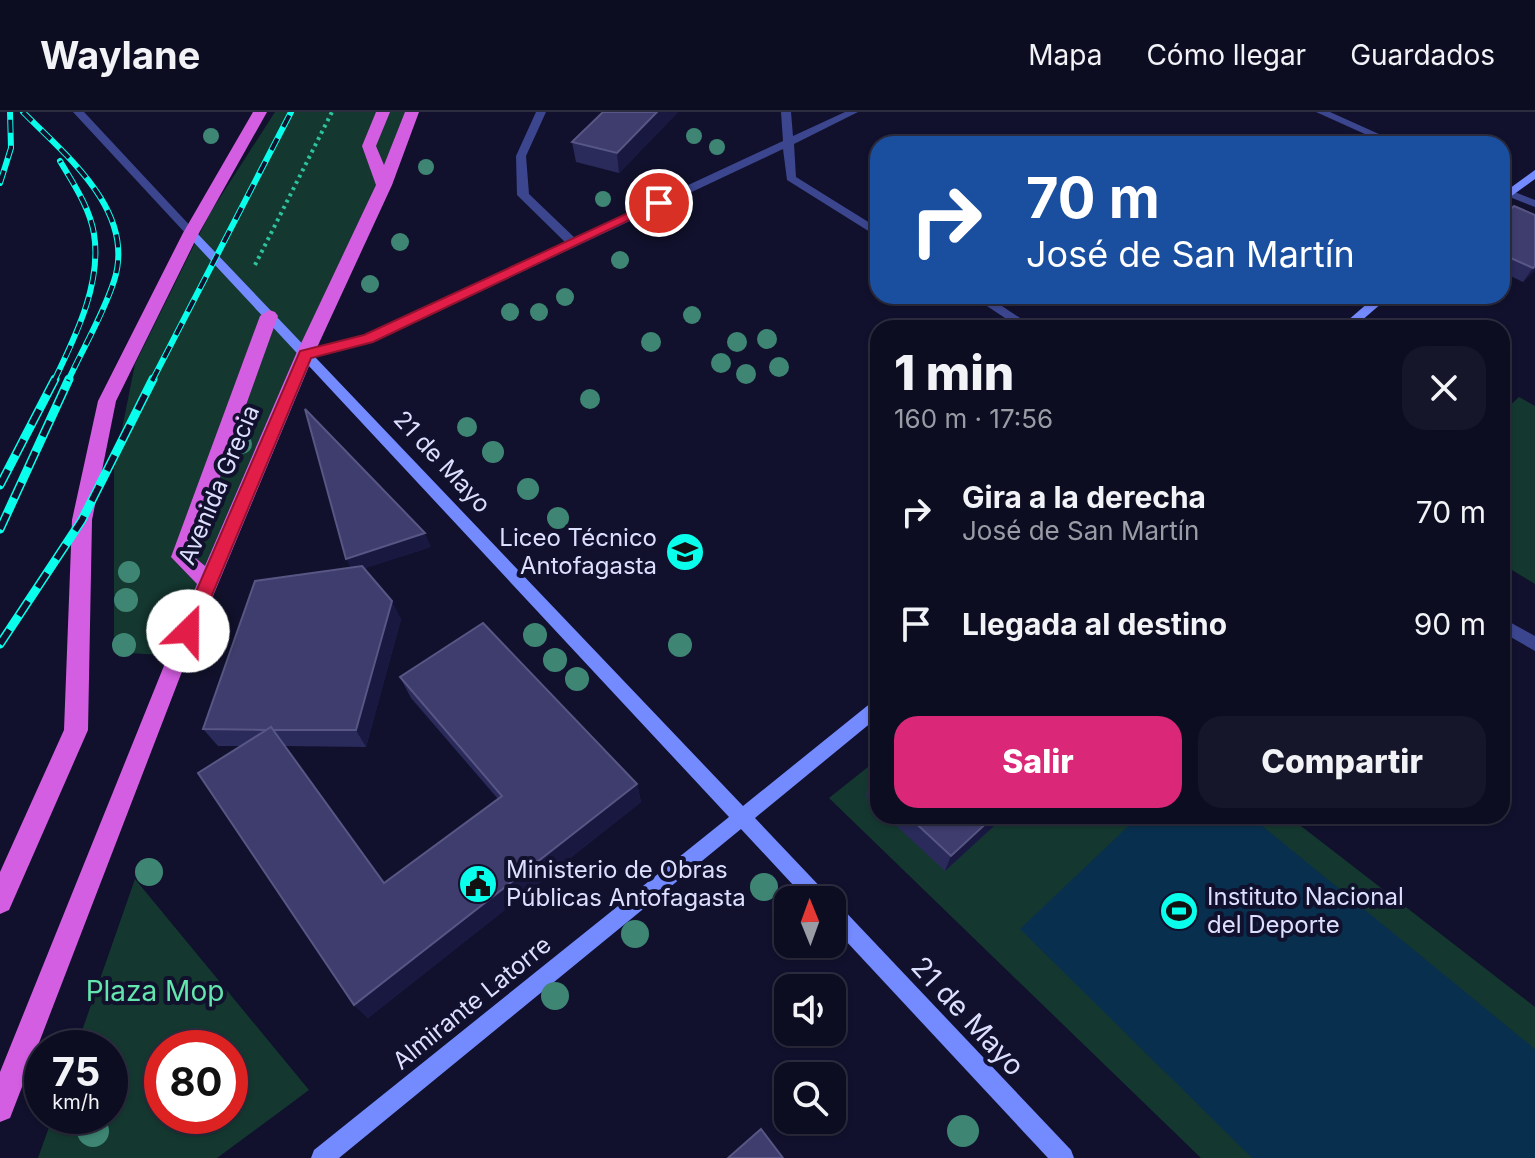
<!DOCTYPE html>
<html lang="es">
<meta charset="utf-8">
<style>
:root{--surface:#0d0d22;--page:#16162a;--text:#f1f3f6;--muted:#9a9ca5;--line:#2d2d40;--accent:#db2777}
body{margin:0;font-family:Inter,sans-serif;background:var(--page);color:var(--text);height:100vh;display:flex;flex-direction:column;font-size:30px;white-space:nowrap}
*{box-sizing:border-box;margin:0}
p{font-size:26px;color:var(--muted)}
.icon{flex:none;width:44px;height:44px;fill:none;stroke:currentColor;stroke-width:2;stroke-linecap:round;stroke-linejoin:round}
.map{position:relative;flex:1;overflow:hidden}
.side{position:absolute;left:870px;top:208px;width:640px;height:504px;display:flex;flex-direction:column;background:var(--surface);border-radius:24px;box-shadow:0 2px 6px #0004,0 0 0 2px var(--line)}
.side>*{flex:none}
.hud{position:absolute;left:870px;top:24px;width:640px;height:168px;border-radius:24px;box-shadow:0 2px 6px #0004,0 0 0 2px var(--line);background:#1a4fa0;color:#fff;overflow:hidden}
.needle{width:52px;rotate:359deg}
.tools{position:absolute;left:774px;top:774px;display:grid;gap:16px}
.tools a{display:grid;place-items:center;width:72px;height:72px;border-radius:16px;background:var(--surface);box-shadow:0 2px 6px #0004,0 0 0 2px var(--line);font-size:40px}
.speed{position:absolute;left:24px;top:918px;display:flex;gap:16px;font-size:40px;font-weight:700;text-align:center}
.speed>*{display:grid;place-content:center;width:104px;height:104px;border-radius:50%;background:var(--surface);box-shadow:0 2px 6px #0004,0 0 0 2px var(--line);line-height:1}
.speed small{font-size:20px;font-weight:400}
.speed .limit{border:12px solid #d22;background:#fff;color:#111}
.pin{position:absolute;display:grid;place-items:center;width:68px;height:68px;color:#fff;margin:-34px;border:4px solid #fff;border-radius:50%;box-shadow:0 2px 8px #0007}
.me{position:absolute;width:88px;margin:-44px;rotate:23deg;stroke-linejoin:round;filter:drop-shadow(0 0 6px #0008)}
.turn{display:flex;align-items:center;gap:28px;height:168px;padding:0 24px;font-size:36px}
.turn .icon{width:104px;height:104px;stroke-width:2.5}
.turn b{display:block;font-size:56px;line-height:68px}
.round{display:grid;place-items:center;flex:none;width:84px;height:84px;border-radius:24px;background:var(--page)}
.headline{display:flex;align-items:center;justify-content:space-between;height:136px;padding:0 24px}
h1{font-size:48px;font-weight:800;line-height:60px}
.action{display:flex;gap:16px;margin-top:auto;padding:16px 24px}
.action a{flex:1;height:92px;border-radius:24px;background:var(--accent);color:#fff;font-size:32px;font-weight:800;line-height:92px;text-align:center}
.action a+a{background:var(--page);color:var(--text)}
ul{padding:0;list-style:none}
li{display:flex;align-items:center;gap:24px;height:112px;padding:0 24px}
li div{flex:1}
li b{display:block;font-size:30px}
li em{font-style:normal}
header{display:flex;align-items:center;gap:48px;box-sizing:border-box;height:112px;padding:0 40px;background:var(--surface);border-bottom:2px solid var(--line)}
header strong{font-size:38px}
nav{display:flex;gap:44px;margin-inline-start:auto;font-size:28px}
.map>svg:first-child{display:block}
.green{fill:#143830;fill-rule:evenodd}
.water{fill:#092f4e}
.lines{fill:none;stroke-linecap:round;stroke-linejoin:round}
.path{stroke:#2dc39f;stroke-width:4;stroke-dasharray:3 4;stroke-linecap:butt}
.service{fill:#3b468e;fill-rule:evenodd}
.minor{fill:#3b468e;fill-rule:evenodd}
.tertiary{fill:#3b468e;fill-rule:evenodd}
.secondary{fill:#748aff;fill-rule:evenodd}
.trunk{fill:#d45ee2;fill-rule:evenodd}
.rail-far1-casing{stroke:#09ffec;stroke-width:6}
.rail-casing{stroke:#09ffec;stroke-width:9}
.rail-far1{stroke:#11112d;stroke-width:4;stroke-dasharray:13;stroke-linecap:butt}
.rail{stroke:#11112d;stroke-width:6;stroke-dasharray:17;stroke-linecap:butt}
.tree{fill:#3e8673}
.wall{fill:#2a2a5b}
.shaded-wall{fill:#181841}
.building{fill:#3e3d6d;stroke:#575684;stroke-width:2}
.route{fill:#e11d48;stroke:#92132f;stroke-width:2}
.labels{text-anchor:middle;stroke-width:8;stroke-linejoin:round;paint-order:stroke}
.street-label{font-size:24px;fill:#dddfff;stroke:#11112d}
.poi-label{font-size:24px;fill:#dddfff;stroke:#11112d;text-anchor:start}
.near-park-label{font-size:28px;fill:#63e5ad;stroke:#11112d}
.near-street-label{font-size:28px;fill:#dddfff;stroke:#11112d}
</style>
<header>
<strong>Waylane</strong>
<nav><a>Mapa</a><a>Cómo llegar</a><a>Guardados</a></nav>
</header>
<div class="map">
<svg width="1535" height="1046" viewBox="0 0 1535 1046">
<rect width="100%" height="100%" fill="#11112d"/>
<g class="green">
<polygon points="275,0 408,0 177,544 114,540 114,357 135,252 210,101"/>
<polygon points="1519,285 1535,294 1535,472 1502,452 1502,301"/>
<polygon points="878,647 878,704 1288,704 1535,895 1535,1046 1201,1046 829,686"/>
<path d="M135,767L309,978L217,1046H38L53,1004H110V936H76ZM230,936V1004H162V936Z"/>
</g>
<polygon class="water" points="1139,704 1250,704 1535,937 1535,1046 1252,1046 1020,817"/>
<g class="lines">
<polyline class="path" points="255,153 332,0"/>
<polygon class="service" points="536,0 546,0 526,44 529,82 577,128 577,134 569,134 517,83 516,44"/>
<polygon class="minor" points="73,0 84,0 195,119 195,123 187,123"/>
<g class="tertiary">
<polygon points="781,0 791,0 793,24 845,0 858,0 794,32 796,65 878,116 878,125 787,68 783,37 373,230 305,246 299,242 300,239 364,224 783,29"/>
<polygon points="1316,0 1330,0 1401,32 1387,32"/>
<polygon points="1502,75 1535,88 1535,95 1502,82"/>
<polygon points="972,184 987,184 1035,216 1020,216"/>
<polygon points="1502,506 1535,524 1535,539 1502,520"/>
</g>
<g class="secondary">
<polygon points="1535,58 1535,67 1502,91 1502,82"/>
<polygon points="191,117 195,119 743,694 872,590 878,588 878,605 755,706 827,782 829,788 807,788 741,717 339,1046 311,1046 314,1038 729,705 187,123 185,121"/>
<polygon points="1376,184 1390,184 1353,216 1339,216"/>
<polygon points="832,791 839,793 1071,1038 1074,1046 1048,1046 832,814"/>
</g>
<g class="trunk">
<polygon points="253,0 267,0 199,121 116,289 92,408 88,618 9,798 0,802 0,760 64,618 72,408 98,289 183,121"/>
<polygon points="376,0 390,0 376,34 384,53 405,0 419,0 392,73 314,242 188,544 10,1006 0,1010 0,960 197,472 171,445 260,204 269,198 275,200 278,204 192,443 205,454 296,242 376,73 362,34"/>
</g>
<defs>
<g id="rail-far1">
<path d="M23,0C65,43 137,99 114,169C103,203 83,236 68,269"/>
<polyline points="0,71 11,36 10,0"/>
<path d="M54,269C75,225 102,172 94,122C90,96 73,71 60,49"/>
<polyline points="152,269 291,0"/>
</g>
<g id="rail">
<polyline points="0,373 55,267"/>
<polyline points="0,417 69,267"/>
<polyline points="0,532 82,408 153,267"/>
</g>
</defs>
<use href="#rail-far1" class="rail-far1-casing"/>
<use href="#rail" class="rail-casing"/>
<use href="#rail-far1" class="rail-far1"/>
<use href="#rail" class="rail"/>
</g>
<g class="tree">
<circle cx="211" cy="24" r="8"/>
<circle cx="694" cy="24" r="8"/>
<circle cx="717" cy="35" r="8"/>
<circle cx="426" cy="55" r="8"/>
<circle cx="603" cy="87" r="8"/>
<circle cx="400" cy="130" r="9"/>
<circle cx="620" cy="148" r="9"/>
<circle cx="370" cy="172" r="9"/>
<circle cx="565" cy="185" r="9"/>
<circle cx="510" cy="200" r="9"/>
<circle cx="539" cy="200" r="9"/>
<circle cx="692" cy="203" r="9"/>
<circle cx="767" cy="227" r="10"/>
<circle cx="651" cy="230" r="10"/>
<circle cx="737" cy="230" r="10"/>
<circle cx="721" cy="251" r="10"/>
<circle cx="779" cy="255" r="10"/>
<circle cx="746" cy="262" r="10"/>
<circle cx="590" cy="287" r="10"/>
<circle cx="467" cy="315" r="10"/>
<circle cx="242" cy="332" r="10"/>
<circle cx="493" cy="340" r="11"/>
<circle cx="528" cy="377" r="11"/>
<circle cx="558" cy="406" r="11"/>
<circle cx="129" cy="460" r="11"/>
<circle cx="126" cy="488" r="12"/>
<circle cx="535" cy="523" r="12"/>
<circle cx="124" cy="533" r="12"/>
<circle cx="680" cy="533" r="12"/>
<circle cx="555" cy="548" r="12"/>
<circle cx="577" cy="567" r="12"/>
<circle cx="149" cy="760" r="14"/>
<circle cx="764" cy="775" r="14"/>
<circle cx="635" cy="822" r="14"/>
<circle cx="555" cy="884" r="14"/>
<circle cx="93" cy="1019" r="16"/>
<circle cx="963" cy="1019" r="16"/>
</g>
<g class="wall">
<polygon points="678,0 619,61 576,50 572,30"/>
<polygon points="1535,103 1535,158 1523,170 1502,160 1502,105"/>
<polygon points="431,435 365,456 401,507 366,635 285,634 384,771 498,687 411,586 400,565 637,672 641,690 368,906 354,893 241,634 218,634 203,617 350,455"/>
<polygon points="878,659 878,696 866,684 869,667"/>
<polygon points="886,704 1005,704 945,759"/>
</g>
<g class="shaded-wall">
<polygon points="657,0 678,0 619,61 617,41"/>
<polygon points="1535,154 1535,158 1523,170 1533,156"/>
<polygon points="425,421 431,435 353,460 346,447"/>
<polygon points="392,489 401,507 366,635 356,618"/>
<polygon points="637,672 641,690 368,906 354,893"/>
<polygon points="994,704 1005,704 945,759 951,744"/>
</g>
<g class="building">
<polygon points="603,0 657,0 617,41 572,30"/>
<polygon points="1514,94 1535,103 1535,154 1533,156 1502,142 1502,105"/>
<polygon points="305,297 425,421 346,447"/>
<polygon points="362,454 392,489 356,618 273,618 271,615 267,618 203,617 255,469"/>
<polygon points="483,511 637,672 354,893 198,661 271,615 384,771 502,684 400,565"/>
<polygon points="878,659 878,676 869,667"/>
<polygon points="908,704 994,704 951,744"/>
<polygon points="761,1017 783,1046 728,1046"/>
</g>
<polygon class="route" points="654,89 665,91 373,230 311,246 197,519 188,527 181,524 179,519 300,239 364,223"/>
<defs>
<symbol id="school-disc" viewBox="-11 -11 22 22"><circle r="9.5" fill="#09ffec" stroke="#11112d"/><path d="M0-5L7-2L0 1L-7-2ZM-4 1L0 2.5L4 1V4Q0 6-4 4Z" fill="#111"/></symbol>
<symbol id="civic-disc" viewBox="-11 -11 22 22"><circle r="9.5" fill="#09ffec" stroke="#11112d"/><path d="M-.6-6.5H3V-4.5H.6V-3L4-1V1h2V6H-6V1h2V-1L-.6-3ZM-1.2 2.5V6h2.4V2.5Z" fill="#111"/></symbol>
<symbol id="stadium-disc" viewBox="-11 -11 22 22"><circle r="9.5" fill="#09ffec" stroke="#11112d"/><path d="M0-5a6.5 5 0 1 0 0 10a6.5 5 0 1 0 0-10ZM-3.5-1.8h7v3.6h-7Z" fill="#111"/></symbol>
</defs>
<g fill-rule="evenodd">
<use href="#school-disc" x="663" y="418" width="44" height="44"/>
<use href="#civic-disc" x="456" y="750" width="44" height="44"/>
<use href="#stadium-disc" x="1157" y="777" width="44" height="44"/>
</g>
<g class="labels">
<g class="street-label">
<text transform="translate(442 350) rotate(47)" y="8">21 de Mayo</text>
<text transform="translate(219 373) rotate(-67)" y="8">Avenida Grecia</text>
<text transform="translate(472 891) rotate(-39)" y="8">Almirante Latorre</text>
</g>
<g class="poi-label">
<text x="657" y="434" text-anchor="end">Liceo Técnico<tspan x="657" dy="28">Antofagasta</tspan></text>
<text x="506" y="766">Ministerio de Obras<tspan x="506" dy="28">Públicas Antofagasta</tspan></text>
<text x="1207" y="793">Instituto Nacional<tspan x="1207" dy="28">del Deporte</tspan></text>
</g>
<g class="near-park-label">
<text x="155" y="889">Plaza Mop</text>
</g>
<g class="near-street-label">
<text transform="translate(968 904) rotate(47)" y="10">21 de Mayo</text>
</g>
</g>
</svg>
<div class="tools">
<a><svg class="needle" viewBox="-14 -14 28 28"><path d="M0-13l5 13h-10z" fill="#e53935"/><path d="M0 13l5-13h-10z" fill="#9a9ca5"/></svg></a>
<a><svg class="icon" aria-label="sound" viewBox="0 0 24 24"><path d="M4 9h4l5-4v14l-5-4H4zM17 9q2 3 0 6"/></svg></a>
<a><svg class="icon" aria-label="search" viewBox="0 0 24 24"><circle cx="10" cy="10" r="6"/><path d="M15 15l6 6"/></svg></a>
</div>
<div class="speed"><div>75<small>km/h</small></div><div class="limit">80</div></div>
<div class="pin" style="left:659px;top:91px;background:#d93025"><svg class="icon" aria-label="arrive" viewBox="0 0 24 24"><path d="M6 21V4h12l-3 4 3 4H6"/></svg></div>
<svg class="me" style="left:188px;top:519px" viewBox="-20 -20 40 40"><circle r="19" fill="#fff"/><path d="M0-13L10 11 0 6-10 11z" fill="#e11d48"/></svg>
<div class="hud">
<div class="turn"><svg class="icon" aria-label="right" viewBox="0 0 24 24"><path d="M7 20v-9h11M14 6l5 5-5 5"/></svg><div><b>70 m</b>José de San Martín</div></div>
</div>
<section class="side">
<div class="headline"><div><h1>1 min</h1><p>160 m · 17:56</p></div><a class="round"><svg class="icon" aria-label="close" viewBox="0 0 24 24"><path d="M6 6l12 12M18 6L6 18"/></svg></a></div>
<ul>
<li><svg class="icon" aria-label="right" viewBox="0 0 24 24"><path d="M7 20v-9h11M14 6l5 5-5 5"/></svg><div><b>Gira a la derecha</b><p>José de San Martín</p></div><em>70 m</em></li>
<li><svg class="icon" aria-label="arrive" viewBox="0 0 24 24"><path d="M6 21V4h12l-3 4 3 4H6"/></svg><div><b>Llegada al destino</b></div><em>90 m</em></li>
</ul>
<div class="action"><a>Salir</a><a>Compartir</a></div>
</section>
</div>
